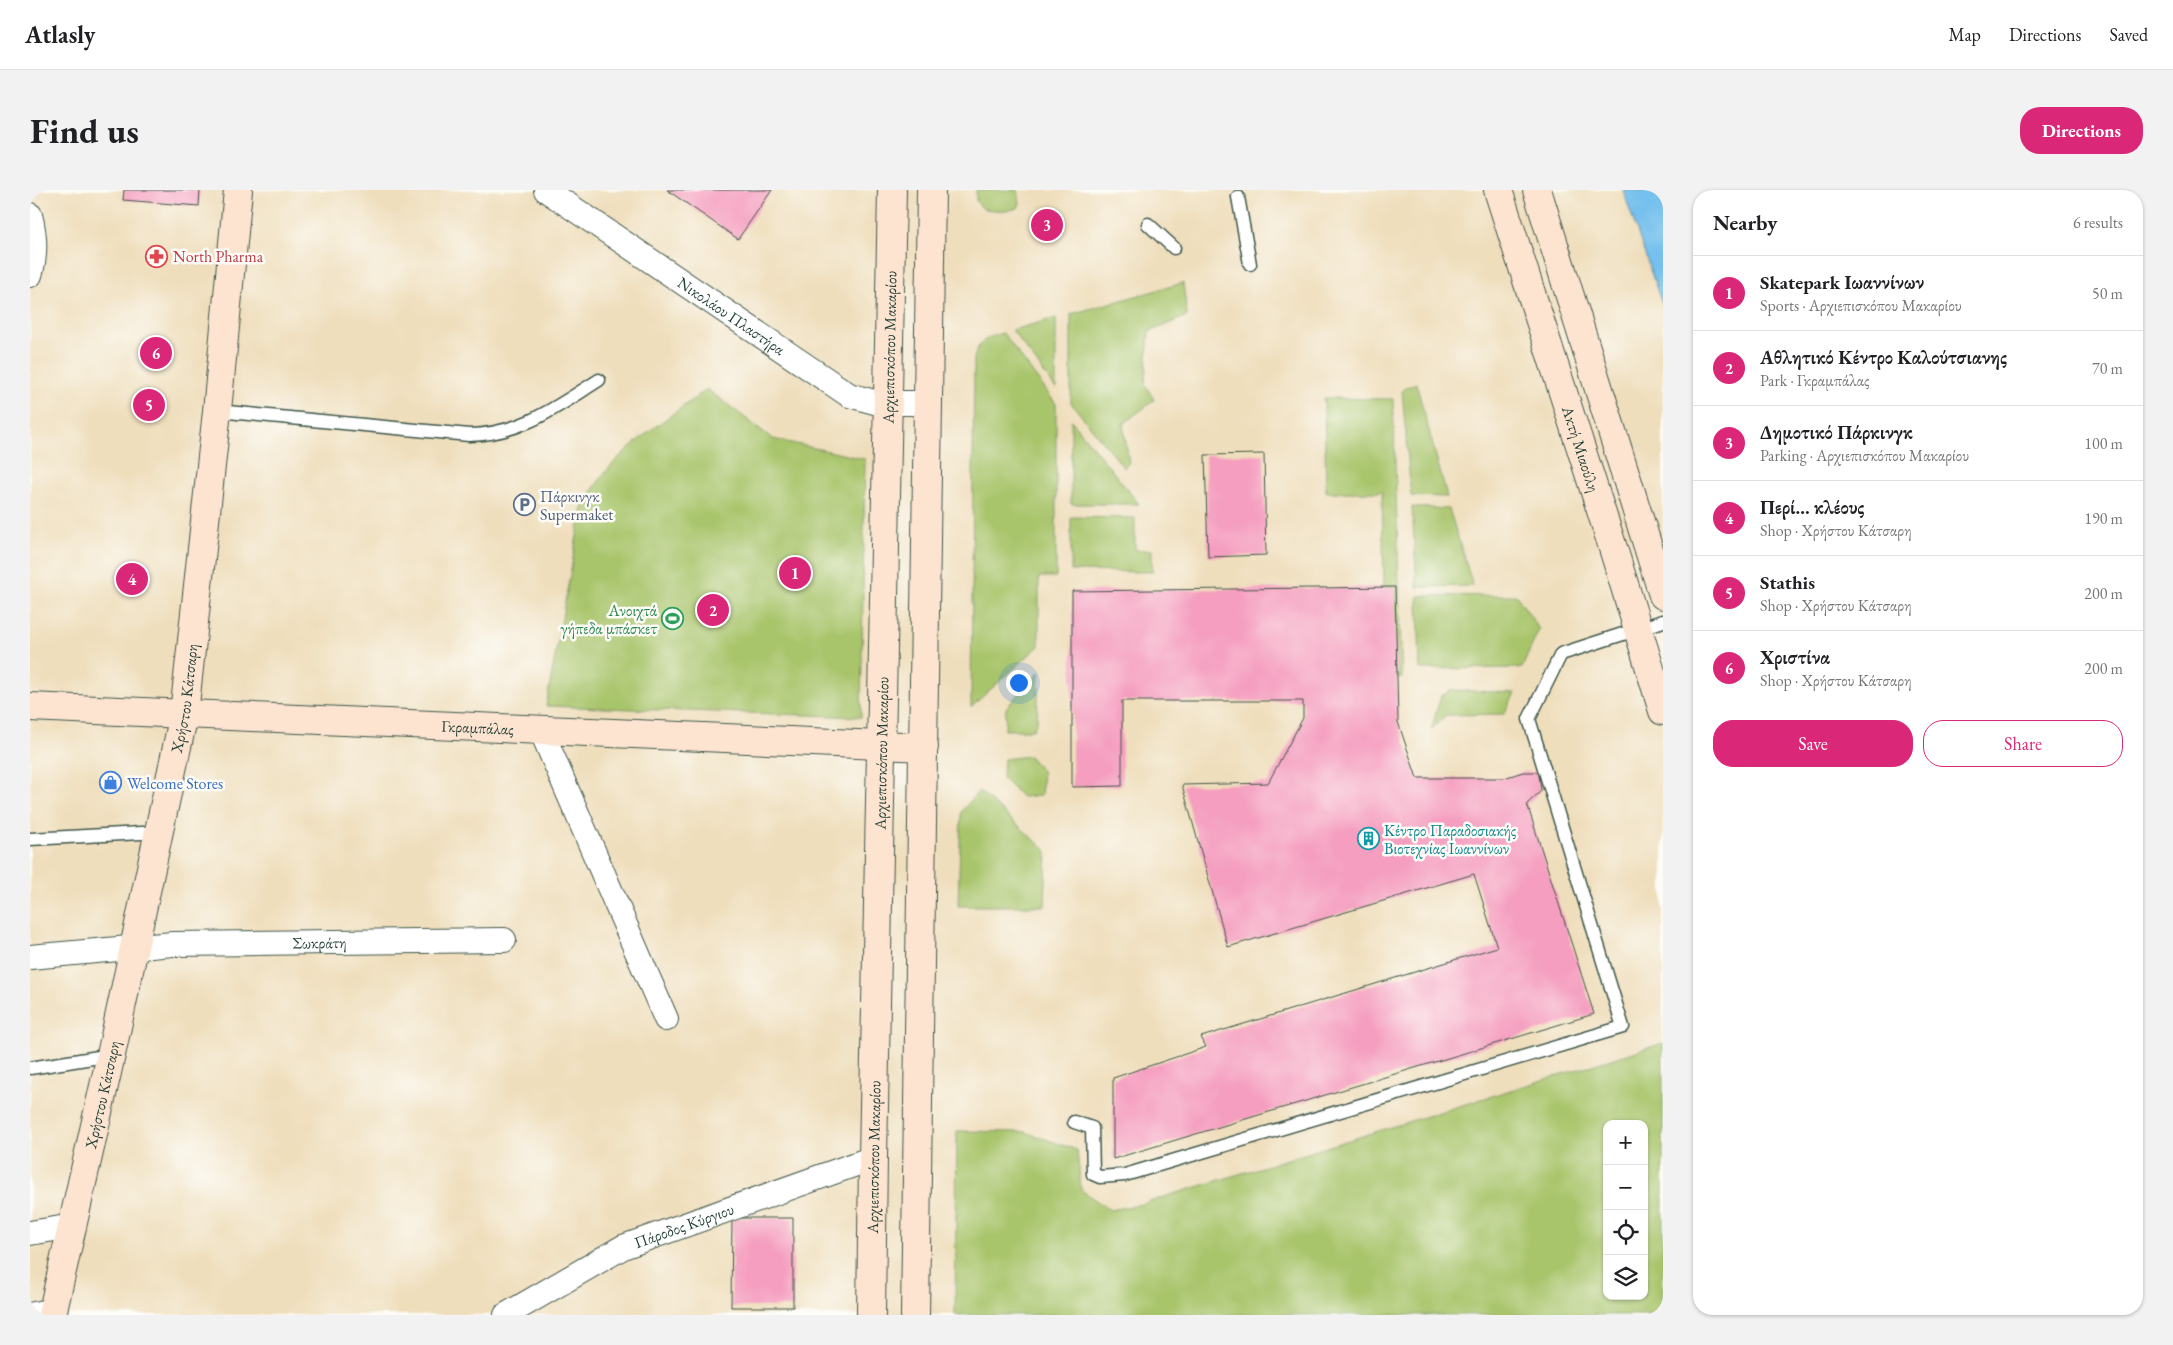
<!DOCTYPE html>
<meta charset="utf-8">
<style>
:root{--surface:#fff;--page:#f2f2f2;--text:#202124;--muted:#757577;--line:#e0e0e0;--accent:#db2777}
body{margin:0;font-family:"EB Garamond",serif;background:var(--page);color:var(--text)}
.controls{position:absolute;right:15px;bottom:15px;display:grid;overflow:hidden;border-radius:10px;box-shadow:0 1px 4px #0004}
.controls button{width:45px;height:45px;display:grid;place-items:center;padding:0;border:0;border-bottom:1px solid var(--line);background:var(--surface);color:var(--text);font:25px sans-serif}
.you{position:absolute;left:988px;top:492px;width:18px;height:18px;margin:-12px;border:4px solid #fff;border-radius:50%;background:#1a73e8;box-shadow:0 0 0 8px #1a73e833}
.badge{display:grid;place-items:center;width:32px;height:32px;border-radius:50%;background:var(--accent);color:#fff;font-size:16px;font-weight:700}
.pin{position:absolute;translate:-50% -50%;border:2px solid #fff;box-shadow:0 1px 5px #0006}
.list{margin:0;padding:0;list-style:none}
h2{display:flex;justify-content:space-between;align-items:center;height:65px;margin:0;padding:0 20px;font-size:21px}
h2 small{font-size:16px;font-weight:400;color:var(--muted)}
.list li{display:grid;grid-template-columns:32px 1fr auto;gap:15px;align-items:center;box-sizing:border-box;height:75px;padding:0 20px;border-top:1px solid var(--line)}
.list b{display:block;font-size:19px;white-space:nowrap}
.list p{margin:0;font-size:16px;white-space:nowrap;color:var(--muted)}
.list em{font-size:16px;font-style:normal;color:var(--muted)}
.actions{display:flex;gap:10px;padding:15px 20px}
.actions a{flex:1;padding:11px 0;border:1px solid var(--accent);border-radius:20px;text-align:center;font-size:18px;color:var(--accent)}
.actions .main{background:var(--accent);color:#fff}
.icon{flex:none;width:28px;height:28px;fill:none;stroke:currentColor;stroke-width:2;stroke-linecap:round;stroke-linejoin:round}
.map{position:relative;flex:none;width:1633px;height:1125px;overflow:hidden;border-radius:20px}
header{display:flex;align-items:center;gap:30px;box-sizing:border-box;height:70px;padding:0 25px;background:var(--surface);border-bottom:1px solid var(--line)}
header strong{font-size:24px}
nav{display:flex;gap:28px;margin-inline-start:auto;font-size:18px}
.intro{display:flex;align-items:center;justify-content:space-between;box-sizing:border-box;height:120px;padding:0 30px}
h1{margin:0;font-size:35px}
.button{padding:12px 22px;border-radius:20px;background:var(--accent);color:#fff;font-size:18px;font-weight:700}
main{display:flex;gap:30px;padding:0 30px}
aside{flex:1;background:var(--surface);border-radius:20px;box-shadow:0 1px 4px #0004}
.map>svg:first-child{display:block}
</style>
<header>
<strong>Atlasly</strong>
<nav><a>Map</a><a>Directions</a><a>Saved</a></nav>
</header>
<div class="intro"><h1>Find us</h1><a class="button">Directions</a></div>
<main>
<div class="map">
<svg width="1633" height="1125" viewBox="0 0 1633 1125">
<rect width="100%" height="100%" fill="#fdfcf7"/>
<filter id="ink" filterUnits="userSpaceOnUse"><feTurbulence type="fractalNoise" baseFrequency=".02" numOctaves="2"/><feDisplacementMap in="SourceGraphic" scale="10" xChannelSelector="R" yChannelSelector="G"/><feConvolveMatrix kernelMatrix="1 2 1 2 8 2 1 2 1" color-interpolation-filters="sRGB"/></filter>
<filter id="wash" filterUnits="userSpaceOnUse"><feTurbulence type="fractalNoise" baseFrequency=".0096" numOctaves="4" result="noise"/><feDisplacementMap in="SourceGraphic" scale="20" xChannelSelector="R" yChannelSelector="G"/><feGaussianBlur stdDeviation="1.12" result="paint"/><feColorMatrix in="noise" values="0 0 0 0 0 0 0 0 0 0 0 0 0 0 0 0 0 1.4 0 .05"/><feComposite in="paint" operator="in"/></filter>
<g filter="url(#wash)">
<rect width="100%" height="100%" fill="#efdebc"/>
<!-- green -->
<g fill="#a9c56c" stroke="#648150" fill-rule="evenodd">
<path d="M946,0H988L990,13L988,18L976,21L953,19L946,11Z"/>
<path d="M1153,93L1157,126L1119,142L1115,194L1124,210L1093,234L1099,273L1094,278L1041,213V124Z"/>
<path d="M1026,128V199L982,140Z"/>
<path d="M973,143L1026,214V387H1009V456L941,517L944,169C948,152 956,147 973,143Z"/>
<path d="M1386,193L1417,307L1381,306L1372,200Z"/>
<path d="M677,199L743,249L835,269L831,527L516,516L551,324C572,267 631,234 677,199Z"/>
<path d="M1294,208L1363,209L1372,488H1367L1364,397H1354L1352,302H1296Z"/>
<path d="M1041,230L1109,314H1041Z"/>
<path d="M1382,317L1419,319L1443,396L1387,397Z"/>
<path d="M1041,327L1105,328V360H1122V382L1041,381Z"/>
<path d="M1486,405L1509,439L1492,478L1390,479L1388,406Z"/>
<path d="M1009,482L1007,532L1003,540H975L976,518Z"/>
<path d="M1422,500L1485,503L1474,524L1416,525L1401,540L1411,506Z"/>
<path d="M999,566L1013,582L1011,606L992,607L972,588L974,569Z"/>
<path d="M949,601L1017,661L1015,716H928L931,622Z"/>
<path d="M1633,853V1125H925L927,941L995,942L1047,960L1051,1000L1080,1020L1112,1014ZM1577,934H1614V1106H1577Z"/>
</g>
<!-- water -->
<path fill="#74c0ee" stroke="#4a7e91" d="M1593,0H1633V115L1628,103Z"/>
<g id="blocks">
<!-- building -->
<g fill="#f59ebf">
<path d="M94,0H170L169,16L93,10Z"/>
<path d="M637,0H742L708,49Z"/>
<path d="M1234,264L1236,365L1178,367L1175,265Z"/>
<path d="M1365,397L1368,532L1387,588H1474L1493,582H1509L1511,601L1497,614L1564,824L1083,969V888L1176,857L1171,847L1467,757L1444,684L1198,757L1152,595L1238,593L1273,528V511H1092V596L1042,597V401Z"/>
<path d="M702,1028H763V1117H701Z"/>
</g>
</g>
</g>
<g filter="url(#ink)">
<use href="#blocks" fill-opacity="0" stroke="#3e5548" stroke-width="1"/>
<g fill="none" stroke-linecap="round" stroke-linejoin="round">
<defs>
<g id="lane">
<path d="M1208,7L1220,74"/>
<path d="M1118,34L1144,58"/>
<path d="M187,221L439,245C492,244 526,217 569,190"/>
<path d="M0,649L130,642"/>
<path d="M0,878L81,865"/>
<path d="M1044,932L1062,938L1063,984L1070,987L1095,985L1593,837L1499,529L1531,464L1633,431"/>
</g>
<g id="street">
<path id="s1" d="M516,0L819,205L848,213H900"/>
<path d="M0,25C5,44 6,66 0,85"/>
<path d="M511,540L636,829"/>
<path id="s2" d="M0,767L143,754L474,750"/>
<path d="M0,1043L43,1036"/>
<path d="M0,1125L23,1120"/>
<path id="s3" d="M476,1125L593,1057L843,968"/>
</g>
<g id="secondary">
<path id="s4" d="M1468,0L1583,358L1633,521"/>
<path d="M1507,0L1633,405"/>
<path id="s5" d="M0,517L894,557"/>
<path id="s6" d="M22,1125L81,865L154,524L187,221L208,0"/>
<path id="s7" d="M841,1125L843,968L862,0"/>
<path d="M885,1125L901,0"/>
</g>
</defs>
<!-- lane casing -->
<use href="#lane" stroke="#3e5548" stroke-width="15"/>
<!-- street casing -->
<use href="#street" stroke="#3e5548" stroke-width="26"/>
<!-- secondary casing -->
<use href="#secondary" stroke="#3e5548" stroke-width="30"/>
<!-- lane -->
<use href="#lane" stroke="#fff" stroke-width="12"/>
<!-- street -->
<use href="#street" stroke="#fff" stroke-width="24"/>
<!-- secondary -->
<use href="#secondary" stroke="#fde4d1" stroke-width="28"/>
</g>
</g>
<!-- icons -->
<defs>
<symbol id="pharmacy-ring" viewBox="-11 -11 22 22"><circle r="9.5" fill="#fdfcf7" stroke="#e0444e" stroke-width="1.5"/><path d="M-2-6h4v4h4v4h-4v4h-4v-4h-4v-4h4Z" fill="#e0444e"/></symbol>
<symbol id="parking-ring" viewBox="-11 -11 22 22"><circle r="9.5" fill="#fdfcf7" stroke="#5c6f8a" stroke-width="1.5"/><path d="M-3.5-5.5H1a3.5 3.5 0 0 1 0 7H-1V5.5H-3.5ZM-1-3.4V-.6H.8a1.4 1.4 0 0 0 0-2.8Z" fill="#5c6f8a"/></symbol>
<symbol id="stadium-ring" viewBox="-11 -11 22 22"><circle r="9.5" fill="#fdfcf7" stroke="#2e9e5b" stroke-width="1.5"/><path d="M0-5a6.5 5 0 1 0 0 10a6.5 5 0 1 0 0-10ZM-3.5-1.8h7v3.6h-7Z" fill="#2e9e5b"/></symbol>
<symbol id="shop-ring" viewBox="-11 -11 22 22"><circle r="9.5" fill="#fdfcf7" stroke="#3f7fe0" stroke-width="1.5"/><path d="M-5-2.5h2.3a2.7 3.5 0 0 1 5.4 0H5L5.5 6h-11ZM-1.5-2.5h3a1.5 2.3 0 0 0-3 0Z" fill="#3f7fe0"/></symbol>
<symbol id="building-ring" viewBox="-11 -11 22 22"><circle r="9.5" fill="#fdfcf7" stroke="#0f9aa8" stroke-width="1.5"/><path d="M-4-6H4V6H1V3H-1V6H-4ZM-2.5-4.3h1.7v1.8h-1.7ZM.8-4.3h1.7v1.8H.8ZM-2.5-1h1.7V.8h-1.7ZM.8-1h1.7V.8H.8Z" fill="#0f9aa8"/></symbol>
</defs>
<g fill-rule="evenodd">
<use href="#pharmacy-ring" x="114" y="54" width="25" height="25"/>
<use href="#parking-ring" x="482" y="302" width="25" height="25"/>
<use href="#stadium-ring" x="630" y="416" width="25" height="25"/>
<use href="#shop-ring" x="68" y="580" width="25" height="25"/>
<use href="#building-ring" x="1326" y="636" width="25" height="25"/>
</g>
<g text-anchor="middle" stroke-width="5" stroke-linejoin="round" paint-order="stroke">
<!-- health labels -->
<g font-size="16" fill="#be3a42" stroke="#fdfcf7" text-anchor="start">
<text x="143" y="72">North Pharma</text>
</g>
<!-- street labels -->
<g font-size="16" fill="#1f3d34" stroke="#fdfcf7">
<text dy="6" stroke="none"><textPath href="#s1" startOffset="224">Νικολάου Πλαστήρα</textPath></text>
<text dy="6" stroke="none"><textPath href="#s7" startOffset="968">Αρχιεπισκόπου Μακαρίου</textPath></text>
<text dy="6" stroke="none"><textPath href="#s4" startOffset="272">Ακτή Μιαούλη</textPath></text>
<text dy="6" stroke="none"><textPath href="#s6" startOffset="631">Χρήστου Κάτσαρη</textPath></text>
<text dy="6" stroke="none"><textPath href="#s5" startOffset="448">Γκραμπάλας</textPath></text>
<text dy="6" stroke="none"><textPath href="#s7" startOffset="562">Αρχιεπισκόπου Μακαρίου</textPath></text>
<text dy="6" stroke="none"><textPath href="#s2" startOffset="290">Σωκράτη</textPath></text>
<text dy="6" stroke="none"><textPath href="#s6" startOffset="226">Χρήστου Κάτσαρη</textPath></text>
<text dy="6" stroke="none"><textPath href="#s7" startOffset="158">Αρχιεπισκόπου Μακαρίου</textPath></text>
<text dy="6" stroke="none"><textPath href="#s3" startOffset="200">Πάροδος Κύργιου</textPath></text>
</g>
<!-- service labels -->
<g font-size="16" fill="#4e5e75" stroke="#fdfcf7" text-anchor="start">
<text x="510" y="312">Πάρκινγκ<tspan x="510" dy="18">Supermaket</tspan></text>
</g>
<!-- leisure labels -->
<g font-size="16" fill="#27864d" stroke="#fdfcf7" text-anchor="end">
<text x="627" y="426">Ανοιχτά<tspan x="627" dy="18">γήπεδα μπάσκετ</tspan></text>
</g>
<!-- shop labels -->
<g font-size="16" fill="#366cbe" stroke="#fdfcf7" text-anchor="start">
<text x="97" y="599">Welcome Stores</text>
</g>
<!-- culture labels -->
<g font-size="16" fill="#0d838f" stroke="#fdfcf7" text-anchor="start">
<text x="1354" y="646">Κέντρο Παραδοσιακής<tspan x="1354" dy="18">Βιοτεχνίας Ιωαννίνων</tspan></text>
</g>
</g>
</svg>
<div class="controls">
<button>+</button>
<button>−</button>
<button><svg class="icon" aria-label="locate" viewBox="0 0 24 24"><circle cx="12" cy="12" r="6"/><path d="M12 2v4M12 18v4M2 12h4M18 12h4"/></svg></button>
<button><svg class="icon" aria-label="layers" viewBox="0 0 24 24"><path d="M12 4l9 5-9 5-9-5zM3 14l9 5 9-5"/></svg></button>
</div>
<div class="you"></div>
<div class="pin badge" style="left:765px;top:383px">1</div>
<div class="pin badge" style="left:683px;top:420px">2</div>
<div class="pin badge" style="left:1017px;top:35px">3</div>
<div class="pin badge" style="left:102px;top:389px">4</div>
<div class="pin badge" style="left:119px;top:215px">5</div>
<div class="pin badge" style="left:126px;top:163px">6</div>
</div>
<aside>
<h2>Nearby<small>6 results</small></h2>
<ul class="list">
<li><span class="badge">1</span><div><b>Skatepark Ιωαννίνων</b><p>Sports · Αρχιεπισκόπου Μακαρίου</p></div><em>50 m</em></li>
<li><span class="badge">2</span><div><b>Αθλητικό Κέντρο Καλούτσιανης</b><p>Park · Γκραμπάλας</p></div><em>70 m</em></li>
<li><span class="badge">3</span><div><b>Δημοτικό Πάρκινγκ</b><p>Parking · Αρχιεπισκόπου Μακαρίου</p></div><em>100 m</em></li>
<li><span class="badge">4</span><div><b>Περί... κλέους</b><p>Shop · Χρήστου Κάτσαρη</p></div><em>190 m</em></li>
<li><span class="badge">5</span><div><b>Stathis</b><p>Shop · Χρήστου Κάτσαρη</p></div><em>200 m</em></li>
<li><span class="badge">6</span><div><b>Χριστίνα</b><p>Shop · Χρήστου Κάτσαρη</p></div><em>200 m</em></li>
</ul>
<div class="actions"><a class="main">Save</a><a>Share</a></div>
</aside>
</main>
